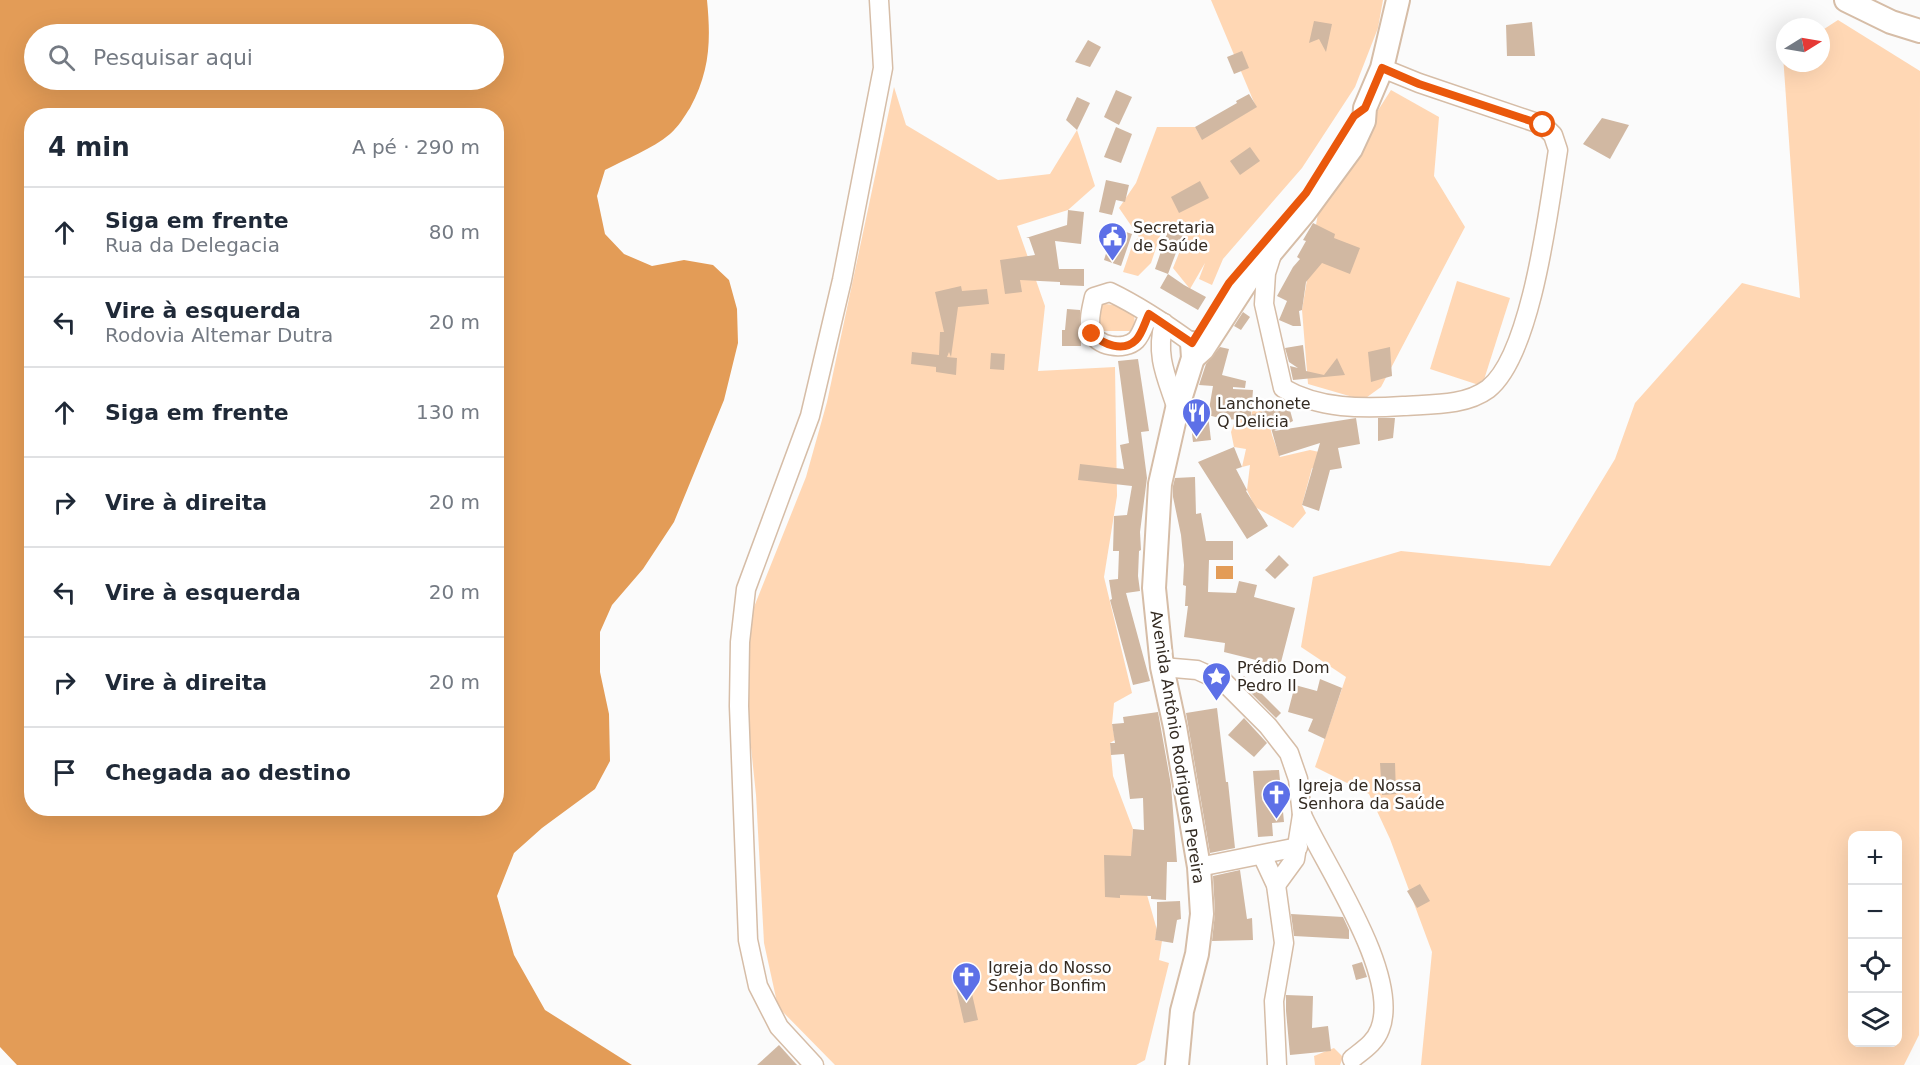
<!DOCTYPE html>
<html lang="pt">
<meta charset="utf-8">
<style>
:root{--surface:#fff;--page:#f6f6f7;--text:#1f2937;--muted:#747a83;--line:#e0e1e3}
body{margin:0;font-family:"DejaVu Sans",sans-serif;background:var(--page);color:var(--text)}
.controls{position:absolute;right:18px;bottom:18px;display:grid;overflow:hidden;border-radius:12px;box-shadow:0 6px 24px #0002}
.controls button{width:54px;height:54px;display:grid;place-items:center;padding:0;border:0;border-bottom:2px solid var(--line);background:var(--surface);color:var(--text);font:30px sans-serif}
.compass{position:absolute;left:1776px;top:18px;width:54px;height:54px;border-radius:50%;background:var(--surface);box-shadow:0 6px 24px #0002;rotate:79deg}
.stop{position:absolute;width:18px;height:18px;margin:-14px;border:4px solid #ea580c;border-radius:50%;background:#fff}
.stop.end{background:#ea580c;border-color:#fff;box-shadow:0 2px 6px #0008}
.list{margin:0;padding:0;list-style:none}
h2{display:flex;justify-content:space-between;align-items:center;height:78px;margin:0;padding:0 24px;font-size:26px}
h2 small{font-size:20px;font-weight:400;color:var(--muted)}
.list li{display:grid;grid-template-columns:39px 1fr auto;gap:18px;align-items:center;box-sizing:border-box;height:90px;padding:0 24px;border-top:2px solid var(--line)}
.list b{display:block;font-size:22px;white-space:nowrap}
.list p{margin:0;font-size:20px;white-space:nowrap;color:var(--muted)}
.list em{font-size:20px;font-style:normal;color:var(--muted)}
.icon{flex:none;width:33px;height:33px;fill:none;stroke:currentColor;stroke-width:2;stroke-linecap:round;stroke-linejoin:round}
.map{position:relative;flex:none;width:1920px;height:1065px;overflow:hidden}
.search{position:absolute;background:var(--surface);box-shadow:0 6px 24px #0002;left:24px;top:24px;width:480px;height:66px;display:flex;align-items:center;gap:15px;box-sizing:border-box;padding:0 21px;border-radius:33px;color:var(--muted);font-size:22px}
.panel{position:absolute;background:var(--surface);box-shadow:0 6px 24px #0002;left:24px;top:108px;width:480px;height:708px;border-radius:24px}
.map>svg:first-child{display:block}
</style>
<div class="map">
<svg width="1920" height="1065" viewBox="0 0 1920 1065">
<rect width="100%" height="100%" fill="#fbfbfb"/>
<!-- green -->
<g fill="#ffd7b4" fill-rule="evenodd">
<path d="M1211,0H1383L1378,28L1355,87L1302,168L1223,259L1212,285L1199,279L1205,263L1190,289L1173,268L1184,241L1180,225L1165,221L1151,263L1138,276L1123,272L1133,243L1139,237L1119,208L1136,183L1157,127H1195L1202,139L1256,107Z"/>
<path d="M1838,20L1920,71L1919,1035L1904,1065H1421L1432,952L1390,839L1369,794L1315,767L1346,677L1301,647L1313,577L1401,551L1550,566L1615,459L1635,403L1742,283L1800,298L1783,55L1785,54V63H1821V31ZM1852,836H1898V1042H1852Z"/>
<path d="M894,87L906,125L998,180L1050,174L1077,130L1095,186L1068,210L1017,226L1045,306L1038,371L1115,367L1117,496L1104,577L1132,693L1114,703L1112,724L1115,740L1110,743L1113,776L1133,829L1132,842L1157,930L1155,940L1162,941L1159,960L1169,963L1145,1060L1136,1065H835L778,1007L764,943L756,795L740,642L806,477L827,402Z"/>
<path d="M1391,90L1439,117L1434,176L1465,227L1381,387L1363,400L1308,384L1302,310L1320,201Z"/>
<path d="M1457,281L1510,298L1482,386L1430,369Z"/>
<path d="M1096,303L1134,307L1135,331H1095Z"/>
<path d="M1265,406L1272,435L1280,457L1310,450L1324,453L1327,471L1312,468L1302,505L1306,513L1293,528L1255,507L1247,490L1250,465L1242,467L1246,449L1234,447L1231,432L1236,418L1251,420L1252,410Z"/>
<path d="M1334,1048L1343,1057L1340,1065H1315L1314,1056Z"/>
</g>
<!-- water -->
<g fill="#e39c57" fill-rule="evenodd">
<path d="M0,0H707C711,41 710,71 690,108C684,117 679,126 670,134C652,149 626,159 605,170L597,196L605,234L624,254L652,266L684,260L713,265L729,280L737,309L738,343L724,400L674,522L643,569L612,605L600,632V672L609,714L610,761L595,789L542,828L514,853L497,896L514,955L545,1010L632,1065H17L0,1047ZM34,34H494V80H34ZM32,116H496V808H32Z"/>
<rect x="1216" y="566" width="17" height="13"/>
</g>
<!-- building -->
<g fill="#d1b8a2">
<path d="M1314,21L1332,24L1326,52L1319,39L1309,43Z"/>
<path d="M1532,22L1535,56H1507L1506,25Z"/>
<path d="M1088,40L1101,47L1090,67L1075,62Z"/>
<path d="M1242,51L1249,68L1234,74L1227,57Z"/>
<path d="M1116,90L1132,97L1119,125L1104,117Z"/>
<path d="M1249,94L1257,107L1202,140L1195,127L1237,103L1236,101Z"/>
<path d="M1077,97L1090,103L1077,130L1066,120Z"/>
<path d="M1602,118L1629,125L1610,159L1583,144Z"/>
<path d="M1116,127L1132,134L1121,163L1104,157Z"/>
<path d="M1250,147L1260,161L1240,175L1230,161Z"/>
<path d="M1106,180L1129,185L1125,202L1116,200L1112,215L1099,212Z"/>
<path d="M1200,181L1209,198L1179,213L1171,197Z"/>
<path d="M1068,210L1084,212L1081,244L1055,241L1059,269H1084V286L1060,285V282L1020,280L1022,292L1005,294L1000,260L1035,255L1029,238H1026L1067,225Z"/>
<path d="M1313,223L1335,234L1334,238L1360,248L1350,274L1322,263L1306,282L1302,310L1299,311L1301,326H1293L1279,320L1287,301L1277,296L1293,267L1300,259L1297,257L1306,241L1303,240Z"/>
<path d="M1114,228L1132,234L1121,266L1104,260Z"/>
<path d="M1169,228L1182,232L1184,241L1180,242L1168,274L1155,269Z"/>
<path d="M1168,274L1184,285L1206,297L1198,310L1160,288Z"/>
<path d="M961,286L962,291L987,289L989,304L958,307L951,357L949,352L947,357L957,358L956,375L936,372V367L911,364L912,352L939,355L940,332H944L935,292Z"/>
<path d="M1067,309L1080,310L1081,346H1062V330H1065Z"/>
<path d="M1243,312L1250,317L1241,330L1234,326Z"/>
<path d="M1303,345L1306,371L1324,375L1337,358L1345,375L1293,380L1290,366L1298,368L1289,362L1285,348Z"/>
<path d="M1220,347L1229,349L1222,375L1246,381L1245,388L1233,387V389L1253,390L1251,415L1288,403L1293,421L1274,431L1356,418L1360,444L1338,448L1342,468L1330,470L1319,511L1302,505L1320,443L1279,456L1269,421L1223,419L1208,415L1213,386L1199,385L1206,364Z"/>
<path d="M1390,347L1392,376L1371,382L1368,352Z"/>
<path d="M991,353L1005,354L1004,370L990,369Z"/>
<path d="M1138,359L1149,431L1141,432L1147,478L1140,532L1141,550L1139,551L1138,576L1140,591L1126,593L1150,681L1133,685L1110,600L1112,599L1109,580L1118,579L1119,551H1113L1114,516L1127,515L1132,486L1078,480L1080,464L1124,469L1120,445L1129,443L1118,361Z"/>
<path d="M1208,415L1211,440L1193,442L1190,417Z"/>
<path d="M1378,418H1395L1393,438L1378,441Z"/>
<path d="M1234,447L1242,467L1236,469L1247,490L1246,491L1268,526L1247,539L1198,462Z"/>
<path d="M1195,477L1196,514L1201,513L1206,541H1233V560H1209L1208,592L1236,593L1239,581L1257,585L1254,597L1295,608L1280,666L1224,652L1225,643L1184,637L1188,606H1185L1186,586L1183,585L1184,565L1181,535L1173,497V486L1175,478Z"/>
<path d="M1279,555L1289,565L1275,579L1265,570Z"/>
<path d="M1244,676L1281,713L1276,718L1239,681Z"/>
<path d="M1320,679L1342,688L1325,739L1308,731L1313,719L1288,712L1295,685L1317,691Z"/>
<path d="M1217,708L1226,782H1228L1235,848L1210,853L1186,713Z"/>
<path d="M1158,712L1171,785L1177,862H1167L1166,900L1151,899V896L1120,895V898L1105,897L1104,855L1131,856L1133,829L1144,830L1143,798L1130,799L1124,754L1111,755L1110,743H1115L1112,724L1124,723L1123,717Z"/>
<path d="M1244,718L1267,743L1254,757L1228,735Z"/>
<path d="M1380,763H1395L1396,794L1382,795Z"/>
<path d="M1279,770L1284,822L1272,823L1273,836L1258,837L1253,771Z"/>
<path d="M1240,870L1247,919L1252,918L1253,940L1212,941L1215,913L1213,876Z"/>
<path d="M1420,884L1430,901L1417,908L1407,891Z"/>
<path d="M1180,901L1181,919L1177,920L1173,943L1155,940L1157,925V902Z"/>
<path d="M1291,914L1343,917L1349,930V939L1294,936Z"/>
<path d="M1362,962L1367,977L1356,980L1352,965Z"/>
<path d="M969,981L978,1020L964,1023L955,984Z"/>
<path d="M1286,995L1313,996L1312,1028L1328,1026L1331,1051L1290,1055L1286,1011Z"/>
<path d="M779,1045L797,1065H757Z"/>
</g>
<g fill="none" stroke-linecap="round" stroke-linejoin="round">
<defs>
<g id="minor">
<path d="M1272,254L1266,273L1264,304L1283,388C1319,409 1363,409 1403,406C1431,404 1465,406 1488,389C1532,355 1549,206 1558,150L1553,135L1543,125L1419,83L1382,68"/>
<path d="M1149,314C1145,322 1142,334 1136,340C1125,351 1095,347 1091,330C1088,320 1092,306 1094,297L1110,292C1139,306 1166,324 1192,343"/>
<path d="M1164,323C1155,356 1167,378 1177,409"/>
<path d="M1162,667L1197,670L1224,682L1268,726L1289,753L1298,779L1302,815L1295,859L1276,885"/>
<path d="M1302,815C1325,866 1401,975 1380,1029C1375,1043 1363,1050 1352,1059"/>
<path d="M1262,855L1276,885L1284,943L1274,1001L1277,1065"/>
<path d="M1199,867L1298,847"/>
<path d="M814,1065L779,1027L758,986L748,940L739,706L740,642L746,589L810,416L842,280L883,68L879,0"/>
</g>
<g id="tertiary">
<path d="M1846,0L1891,22L1920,31"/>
<path d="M1193,358L1203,349L1247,281L1304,213L1351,149L1364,121L1365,108L1382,68L1398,0"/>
<path d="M1177,1065L1182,1011L1197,954L1202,914L1199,867L1175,727L1162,667L1154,588L1160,484L1177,409L1193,358L1192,343"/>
</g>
</defs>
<!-- minor casing -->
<use href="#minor" stroke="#d6bda7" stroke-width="21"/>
<!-- tertiary casing -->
<use href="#tertiary" stroke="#d6bda7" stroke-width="26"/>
<!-- minor -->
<use href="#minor" stroke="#fff" stroke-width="18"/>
<!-- tertiary -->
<use href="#tertiary" stroke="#fff" stroke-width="22"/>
</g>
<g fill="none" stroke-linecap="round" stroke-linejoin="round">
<!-- route -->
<path stroke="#ea580c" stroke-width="8" d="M1092,334C1103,344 1123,353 1136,340C1142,334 1145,322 1149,314L1192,343L1229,283L1306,193L1354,116L1365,108L1382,68L1419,84L1543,125"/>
</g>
<!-- icons -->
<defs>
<symbol id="civic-pin" viewBox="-11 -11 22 30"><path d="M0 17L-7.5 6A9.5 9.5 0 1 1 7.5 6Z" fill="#5d70e7" stroke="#fff"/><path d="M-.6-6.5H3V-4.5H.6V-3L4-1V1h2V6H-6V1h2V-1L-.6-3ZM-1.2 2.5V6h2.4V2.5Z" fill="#fff"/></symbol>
<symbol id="restaurant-pin" viewBox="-11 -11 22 30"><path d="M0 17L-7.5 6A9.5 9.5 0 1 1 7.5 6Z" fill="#5d70e7" stroke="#fff"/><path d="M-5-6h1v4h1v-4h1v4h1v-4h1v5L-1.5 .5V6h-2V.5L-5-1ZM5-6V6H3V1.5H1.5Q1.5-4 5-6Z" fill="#fff"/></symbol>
<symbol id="sight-pin" viewBox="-11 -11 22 30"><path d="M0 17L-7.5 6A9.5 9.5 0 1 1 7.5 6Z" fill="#5d70e7" stroke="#fff"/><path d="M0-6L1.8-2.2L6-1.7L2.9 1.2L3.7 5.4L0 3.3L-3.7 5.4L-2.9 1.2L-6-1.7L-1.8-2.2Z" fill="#fff"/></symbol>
<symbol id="church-pin" viewBox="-11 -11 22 30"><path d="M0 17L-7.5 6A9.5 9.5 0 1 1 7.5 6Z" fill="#5d70e7" stroke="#fff"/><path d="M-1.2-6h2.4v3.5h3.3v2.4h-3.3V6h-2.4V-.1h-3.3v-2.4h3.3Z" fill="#fff"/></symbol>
</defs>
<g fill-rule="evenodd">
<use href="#civic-pin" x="1096" y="220" width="33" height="45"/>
<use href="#restaurant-pin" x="1180" y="396" width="33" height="45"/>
<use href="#sight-pin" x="1200" y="660" width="33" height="45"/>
<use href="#church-pin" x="1260" y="778" width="33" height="45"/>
<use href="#church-pin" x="950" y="960" width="33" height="45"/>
</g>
<g text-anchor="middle" stroke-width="5" stroke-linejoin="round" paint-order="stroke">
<!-- poi labels -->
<g font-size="16" fill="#342b22" stroke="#fff" text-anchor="start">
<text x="1133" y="233">Secretaria<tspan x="1133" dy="18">de Saúde</tspan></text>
<text x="1217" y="409">Lanchonete<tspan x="1217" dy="18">Q Delicia</tspan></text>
<text x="1237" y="673">Prédio Dom<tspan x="1237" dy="18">Pedro II</tspan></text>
<text x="1298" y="791">Igreja de Nossa<tspan x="1298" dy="18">Senhora da Saúde</tspan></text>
<text x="988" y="973">Igreja do Nosso<tspan x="988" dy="18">Senhor Bonfim</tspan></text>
</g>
<!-- street labels -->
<g font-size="16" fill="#342b22" stroke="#fff">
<text transform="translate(1178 747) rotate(81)" y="6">Avenida Antônio Rodrigues Pereira</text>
</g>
</g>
</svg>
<div class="controls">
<button>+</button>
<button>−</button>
<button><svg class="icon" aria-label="locate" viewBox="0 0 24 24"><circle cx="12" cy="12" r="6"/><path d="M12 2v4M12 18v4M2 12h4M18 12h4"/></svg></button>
<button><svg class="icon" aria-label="layers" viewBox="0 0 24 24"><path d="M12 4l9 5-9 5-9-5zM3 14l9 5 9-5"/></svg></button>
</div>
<svg class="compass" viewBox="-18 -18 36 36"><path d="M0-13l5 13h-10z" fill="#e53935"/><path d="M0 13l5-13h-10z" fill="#747a83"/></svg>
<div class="stop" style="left:1543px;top:125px"></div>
<div class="stop end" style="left:1092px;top:334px"></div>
<div class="search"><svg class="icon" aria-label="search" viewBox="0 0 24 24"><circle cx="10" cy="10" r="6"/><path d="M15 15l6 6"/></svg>Pesquisar aqui</div>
<section class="panel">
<h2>4 min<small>A pé · 290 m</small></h2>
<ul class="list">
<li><svg class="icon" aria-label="ahead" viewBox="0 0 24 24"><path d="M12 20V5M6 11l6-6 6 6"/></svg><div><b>Siga em frente</b><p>Rua da Delegacia</p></div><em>80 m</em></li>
<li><svg class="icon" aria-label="left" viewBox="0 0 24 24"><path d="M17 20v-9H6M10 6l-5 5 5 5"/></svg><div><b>Vire à esquerda</b><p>Rodovia Altemar Dutra</p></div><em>20 m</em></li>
<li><svg class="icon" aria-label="ahead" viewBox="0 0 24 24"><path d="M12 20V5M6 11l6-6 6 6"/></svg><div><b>Siga em frente</b></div><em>130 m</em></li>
<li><svg class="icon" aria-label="right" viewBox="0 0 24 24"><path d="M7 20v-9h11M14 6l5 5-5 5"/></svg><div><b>Vire à direita</b></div><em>20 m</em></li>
<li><svg class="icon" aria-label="left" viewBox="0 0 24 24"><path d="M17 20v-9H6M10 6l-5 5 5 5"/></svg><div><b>Vire à esquerda</b></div><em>20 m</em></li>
<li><svg class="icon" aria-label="right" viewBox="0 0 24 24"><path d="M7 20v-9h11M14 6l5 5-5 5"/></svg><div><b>Vire à direita</b></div><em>20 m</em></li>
<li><svg class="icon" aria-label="arrive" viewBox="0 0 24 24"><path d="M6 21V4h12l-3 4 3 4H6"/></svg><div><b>Chegada ao destino</b></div></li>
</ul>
</section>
</div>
